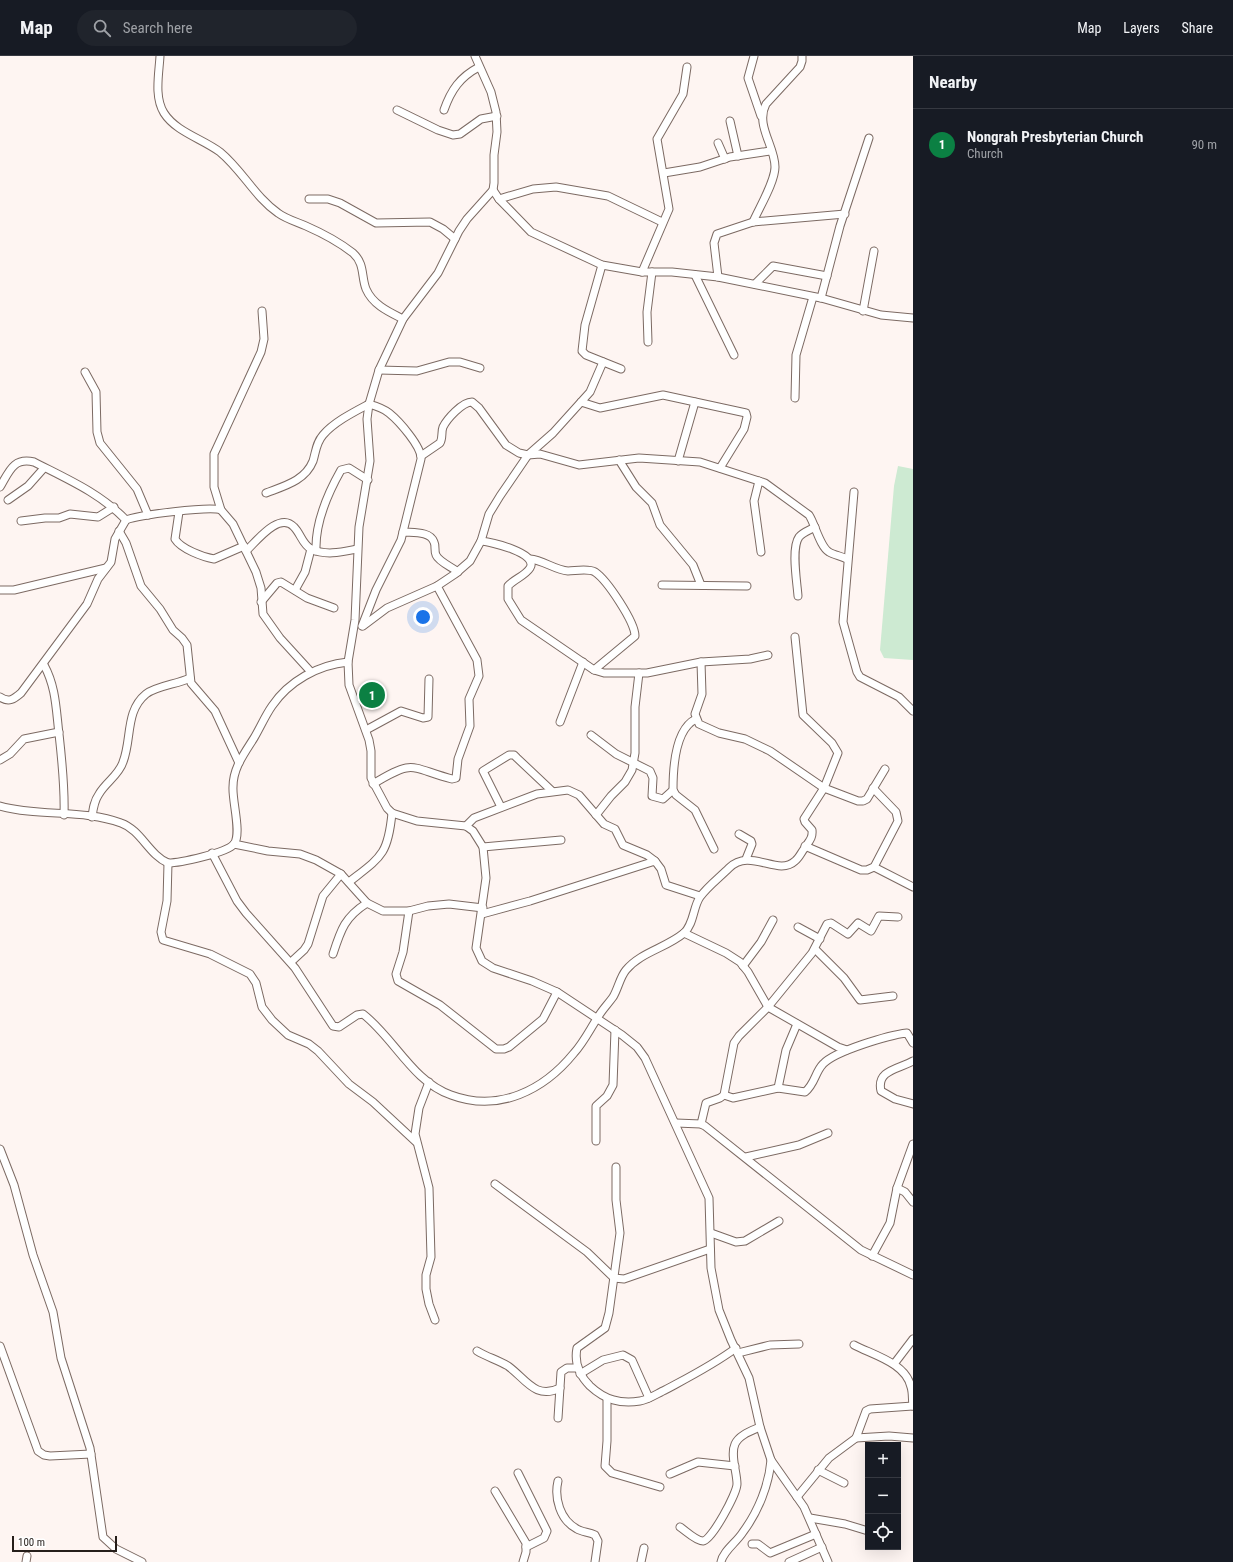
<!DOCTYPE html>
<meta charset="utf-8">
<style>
:root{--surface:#171b24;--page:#20242c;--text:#f1f3f6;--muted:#9ea1a6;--line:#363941;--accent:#0b8043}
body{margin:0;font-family:"Roboto Condensed",sans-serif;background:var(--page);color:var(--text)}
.controls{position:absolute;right:12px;bottom:12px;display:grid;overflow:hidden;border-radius:0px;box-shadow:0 4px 16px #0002}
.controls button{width:36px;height:36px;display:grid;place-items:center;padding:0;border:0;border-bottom:1px solid var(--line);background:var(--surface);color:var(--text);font:20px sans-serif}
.scale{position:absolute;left:12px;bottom:10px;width:105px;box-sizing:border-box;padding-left:4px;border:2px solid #251e1a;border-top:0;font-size:11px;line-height:14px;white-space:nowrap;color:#251e1a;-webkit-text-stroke:3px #fff;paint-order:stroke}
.you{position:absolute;left:423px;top:561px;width:14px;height:14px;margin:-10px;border:3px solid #fff;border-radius:50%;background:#1a73e8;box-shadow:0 0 0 6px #1a73e833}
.badge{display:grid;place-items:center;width:26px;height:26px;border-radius:50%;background:var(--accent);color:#fff;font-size:13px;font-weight:700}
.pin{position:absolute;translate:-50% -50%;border:2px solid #fff;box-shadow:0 1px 4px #0006}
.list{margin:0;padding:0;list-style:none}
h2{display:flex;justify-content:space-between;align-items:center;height:52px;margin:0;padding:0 16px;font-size:17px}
h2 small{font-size:13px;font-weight:400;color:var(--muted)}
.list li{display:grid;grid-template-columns:26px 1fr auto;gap:12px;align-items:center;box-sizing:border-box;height:72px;padding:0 16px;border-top:1px solid var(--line)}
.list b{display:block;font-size:15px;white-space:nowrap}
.list p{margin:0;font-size:13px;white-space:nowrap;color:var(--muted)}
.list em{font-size:13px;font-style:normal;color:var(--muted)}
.icon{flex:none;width:22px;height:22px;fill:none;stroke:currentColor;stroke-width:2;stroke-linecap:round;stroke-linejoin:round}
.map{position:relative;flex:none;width:913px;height:1506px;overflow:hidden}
header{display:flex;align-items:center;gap:24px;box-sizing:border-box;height:56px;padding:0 20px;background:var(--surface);border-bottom:1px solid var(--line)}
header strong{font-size:19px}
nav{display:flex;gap:22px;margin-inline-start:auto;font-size:14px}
.search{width:280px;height:36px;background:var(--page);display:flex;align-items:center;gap:10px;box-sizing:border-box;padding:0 14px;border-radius:22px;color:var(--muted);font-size:15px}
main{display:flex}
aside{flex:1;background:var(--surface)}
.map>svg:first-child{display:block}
</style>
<header>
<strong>Map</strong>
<div class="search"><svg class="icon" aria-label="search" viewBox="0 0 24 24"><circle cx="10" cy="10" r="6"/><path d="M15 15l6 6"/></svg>Search here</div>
<nav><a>Map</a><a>Layers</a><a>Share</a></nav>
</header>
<main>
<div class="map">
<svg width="913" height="1506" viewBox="0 0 913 1506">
<rect width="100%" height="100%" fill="#fef5f2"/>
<!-- green -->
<path fill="#cdead2" d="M898,410L913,413V604L884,602L880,594L894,430Z"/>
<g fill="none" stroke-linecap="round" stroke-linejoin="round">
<defs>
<g id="street">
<path d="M160,0C159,18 154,41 164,57C176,76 203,83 220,96C242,114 255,141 278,157C286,163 297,166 306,170C322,177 339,186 353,197C365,208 361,220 366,233C373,249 389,256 403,263"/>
<path d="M475,0L491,36L496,56L497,76L494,99V127L493,134L467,163L459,175L438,217L403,263L379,314L369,348L367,363L370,405L359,471L355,564L348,606L349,629L369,684L371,695V722L387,752L392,757L417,765L466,770L473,775L483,791L486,822L476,892L482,905L493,912L532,925L557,936L622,979L637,991L645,1002L709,1142L711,1212L719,1254L731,1284L749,1322L760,1371L771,1404L804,1451L828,1506"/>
<path d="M754,0L748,22L761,60"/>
<path d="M397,54L438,74L453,79L460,78L481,63L497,60"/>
<path d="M444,54C451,34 460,21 479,11"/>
<path d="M730,65L738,100"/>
<path d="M718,87L725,103"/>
<path d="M664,117L700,111L730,101L770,95"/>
<path d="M493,134L499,143L531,176L602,209L642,216H672L718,221L821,242L881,259L913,262"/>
<path d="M309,143H328L340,147L376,167L430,166L443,173L455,183"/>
<path d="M499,143L533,133L556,131L608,140L662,166"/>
<path d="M753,166C759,152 775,126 775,111C775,90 755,69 766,48L800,11L802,5V0"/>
<path d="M602,209L585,269L582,295L586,299L621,313"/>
<path d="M642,216L669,153L657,83L683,38L687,11"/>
<path d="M695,219L734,299"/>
<path d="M718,221L714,187L717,178L753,166L845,158"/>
<path d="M755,228L773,210L827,220"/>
<path d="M821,242L840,170L869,82"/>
<path d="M863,255L874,195"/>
<path d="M648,286L647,256L652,216"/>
<path d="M379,314L417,315L449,306H460L480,312"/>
<path d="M85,316L96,336L97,376L100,387L137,433L148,459"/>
<path d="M795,342L796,299L813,241"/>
<path d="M581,346L600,352L663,339L746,357L747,361L744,373L720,412"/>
<path d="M421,400L440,387C443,382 441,376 443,371C447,363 462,346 472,346L479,352L506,389L519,397L528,399L540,398L579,409L639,402L700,406L765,427L809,459C815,468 820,491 829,496C834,499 841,500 847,503"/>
<path d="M619,404L636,431L652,447L660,469L693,509L701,529"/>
<path d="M678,405L695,346"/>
<path d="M759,425L754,445L761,496"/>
<path d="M0,431C9,416 13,401 34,406C67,423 100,437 126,464"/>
<path d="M854,436L843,566L857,616L860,621L899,641L913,655"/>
<path d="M266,437C284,430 305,425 313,405C316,395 316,387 323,379C334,366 354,356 369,348C376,350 383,352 389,357C399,365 422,391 421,403L401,484L376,534L362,570"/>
<path d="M8,444L28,430L44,412"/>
<path d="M221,454L214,431V398L261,296L264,283L262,255"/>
<path d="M179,456L175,483C181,493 203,501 214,503L244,490"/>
<path d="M21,465L45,462H59L70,458L98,461L114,451"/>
<path d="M119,475L126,487L141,530L160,553L173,574L182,582L187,589L191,627L215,655L239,707"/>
<path d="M403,476C413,477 430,475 434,486C436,490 434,495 436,499C439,506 452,511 458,516"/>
<path d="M481,485C491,486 539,497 530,512C525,520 514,523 508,530V543L521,564L594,614L604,617H647L701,606L750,603L768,599"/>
<path d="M246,495C256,486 279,455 294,471C301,478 302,488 311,493C326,500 342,496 357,493"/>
<path d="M316,495C315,468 328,437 341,414L349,412L368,424"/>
<path d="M530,503C543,504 555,514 568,515C575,515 588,512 595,516C607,524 635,566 635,580L594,614"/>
<path d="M662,529L747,530"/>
<path d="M0,534H14L106,512"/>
<path d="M295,534L305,516L311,493"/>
<path d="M798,540C797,526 791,492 799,481C803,476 810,474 815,471"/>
<path d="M261,546L277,527L281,526L307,542L334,552"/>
<path d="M363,570L387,552L437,530L455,518L470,505L481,485L489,458L500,440L528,399L553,377L590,336L603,306"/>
<path d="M701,606L702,638L695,658L699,668L719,677L745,683L770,695L824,732L858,745H863L867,743L885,713"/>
<path d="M44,609C56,631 56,653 59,678C62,705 65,731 64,759"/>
<path d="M0,641C9,647 14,643 21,637L87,548L98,523L111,506L115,483L126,464C138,459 210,450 221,454L233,468L256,516L261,532L263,558L280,582L311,616"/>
<path d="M696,663C675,673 673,713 673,734L676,739L695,754L714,793"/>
<path d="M560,666L583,606"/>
<path d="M366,674L401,655L423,662L428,661L429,623"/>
<path d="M591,679L616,698L650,715L653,722L652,740L663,743L673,734"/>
<path d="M0,704L10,698L24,683L59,676"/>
<path d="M373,728C415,702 410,712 452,723L456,722L458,703L470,670L469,643L479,620L477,604L437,530"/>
<path d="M0,750C39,761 84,753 121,767C141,774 149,799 168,807C179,807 227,797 234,788C242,778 232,745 233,731C233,712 244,698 254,682C260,672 265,660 272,650C289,625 318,609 348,606"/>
<path d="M501,751L483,715L509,699H514L517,702L552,735"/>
<path d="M596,759L611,740L625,726L632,714L635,697V651L639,617"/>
<path d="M92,761C93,753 94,745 99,738C106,726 119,719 123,706C132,683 125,655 146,638C156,630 178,628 190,622"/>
<path d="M466,770L474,762L537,738L568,734L579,739L604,768L615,773L623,789L647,799L655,805"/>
<path d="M739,778L751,785L752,788L746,803"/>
<path d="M234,788L268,795L300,798L316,804L341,818L367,847L383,855H409L428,850L449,848L483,852"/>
<path d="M805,790L861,814H867L874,811L898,765L896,756L873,732"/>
<path d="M483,791L561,784"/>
<path d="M212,797L237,845L246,857L295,912L333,970L339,971L357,959L363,958C394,982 413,1026 451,1039C499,1057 544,1034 574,997C584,986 590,973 598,961C602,954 608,948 613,941C618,933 620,921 626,914C641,896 666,892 684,877C694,868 693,851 700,841C707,831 720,821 729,812C750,791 778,821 795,805C799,802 801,797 804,793C808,786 813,783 812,774L805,766L804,763L824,732L838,697L832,687L803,659L795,581"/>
<path d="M168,807L167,845L161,876L163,884L210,898L250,918L256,927L262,951L272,964L288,979L309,988L318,995L349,1028L373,1046L416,1086"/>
<path d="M874,811L913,831"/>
<path d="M349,826C381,801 388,799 392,757"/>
<path d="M409,855L403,896L396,918L398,925L440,949L496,993H504L509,991L543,963L557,936"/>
<path d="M482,858L530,845L655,805L661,813L666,829L700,840"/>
<path d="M798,871L820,883"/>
<path d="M684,877L726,897L740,906L748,916L768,951L838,991L847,994"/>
<path d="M815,893L844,922L860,944L893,940"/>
<path d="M333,898C341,873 345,861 367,847"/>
<path d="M291,906L304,894L308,888L323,840L341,818"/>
<path d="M743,910L761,886L773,864"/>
<path d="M913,1005C899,1013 876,1014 881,1035L895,1043L913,1048"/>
<path d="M429,1026L419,1052L415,1078L429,1132L431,1201L426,1219V1233L429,1248L435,1264"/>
<path d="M778,1032L786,994L797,968"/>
<path d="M724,1039L733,1042L778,1032L805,1036C815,1028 815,1016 823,1008C835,995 889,979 907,977L913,987"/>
<path d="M676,1067L701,1068L705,1070L861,1194L913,1219"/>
<path d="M701,1068L706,1047L720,1042L724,1039L734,987L739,980L768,951L812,897L827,868L831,867L848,878L858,867L871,875L879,860L898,861"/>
<path d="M596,1085V1050L607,1040L613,1029L615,974"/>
<path d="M0,1093L14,1129L33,1199L53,1256L61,1302L90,1392L103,1481L116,1493L142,1506"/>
<path d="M746,1101L799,1089L828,1077"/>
<path d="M616,1111V1144L620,1177L609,1257L605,1272L577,1292C574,1307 579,1319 590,1330C605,1344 620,1348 640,1345C648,1344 658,1337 665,1334C691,1320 713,1309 736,1292"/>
<path d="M495,1128L587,1196L614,1222L624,1223L710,1193"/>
<path d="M897,1132L905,1136L913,1146"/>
<path d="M711,1177L736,1186L745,1185L779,1165"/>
<path d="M872,1200L890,1167L897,1132L913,1088"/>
<path d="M854,1289C873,1299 906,1307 911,1331C913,1337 912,1344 913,1350"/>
<path d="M0,1290L38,1395L44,1399L50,1400L91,1398"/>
<path d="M477,1295C487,1301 498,1304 508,1310C526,1323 535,1344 560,1332"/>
<path d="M738,1297L770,1289L799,1288"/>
<path d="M894,1308L913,1283"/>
<path d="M580,1318L603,1304L623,1299L632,1304L649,1342"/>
<path d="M607,1343V1385L605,1410L612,1417L660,1431"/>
<path d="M558,1362L561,1316L567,1312H577"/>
<path d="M856,1382L889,1380L913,1382"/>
<path d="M818,1414L844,1427"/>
<path d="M518,1417L547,1475L544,1482L526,1491"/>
<path d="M670,1418L698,1406L735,1410"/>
<path d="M558,1425C554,1442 560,1464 577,1473C582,1476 589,1476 595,1479L598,1485L595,1506"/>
<path d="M495,1435L526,1487V1496L523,1506"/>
<path d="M797,1441L829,1402L856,1382L866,1355L870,1353L913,1350"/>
<path d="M810,1462L845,1468L868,1475"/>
<path d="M680,1471C686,1475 696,1485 703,1485C712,1484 737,1437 737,1428C737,1416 730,1399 735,1388C739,1379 751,1375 760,1371"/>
<path d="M752,1488H758L770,1497L816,1478"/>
<path d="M26,1506L27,1500"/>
<path d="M641,1506L644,1492"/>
<path d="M721,1506C723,1495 737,1486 743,1476C758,1456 769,1429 771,1404"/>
<path d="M789,1506L822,1491"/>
</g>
</defs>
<!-- street casing -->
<use href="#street" stroke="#7c6a63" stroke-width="9"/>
<!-- street -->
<use href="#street" stroke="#fff" stroke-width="7"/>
</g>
</svg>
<div class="controls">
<button>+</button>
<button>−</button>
<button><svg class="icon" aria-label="locate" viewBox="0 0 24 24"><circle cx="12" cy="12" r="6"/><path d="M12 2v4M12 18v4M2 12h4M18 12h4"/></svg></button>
</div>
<div class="scale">100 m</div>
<div class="you"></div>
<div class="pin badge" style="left:372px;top:639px">1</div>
</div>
<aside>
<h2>Nearby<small></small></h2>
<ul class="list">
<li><span class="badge">1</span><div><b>Nongrah Presbyterian Church</b><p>Church</p></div><em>90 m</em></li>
</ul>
</aside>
</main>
